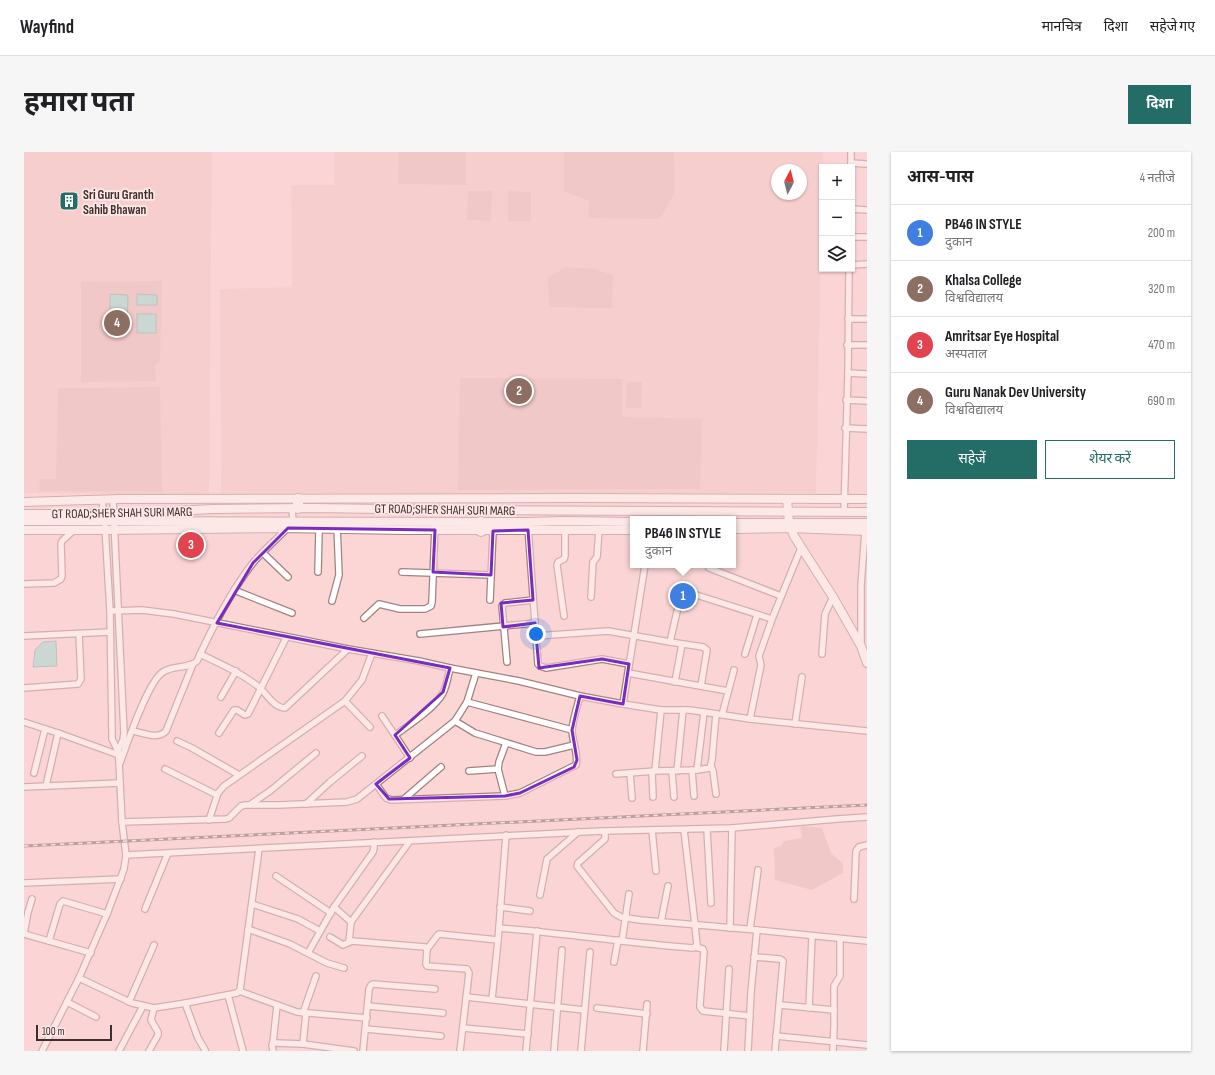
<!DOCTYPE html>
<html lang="hi">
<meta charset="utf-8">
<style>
:root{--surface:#fff;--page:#f6f6f6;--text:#202124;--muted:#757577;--line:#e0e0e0;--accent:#236d66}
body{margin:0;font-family:"Sofia Sans Condensed","Noto Sans Devanagari",sans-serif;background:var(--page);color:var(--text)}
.controls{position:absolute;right:12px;top:12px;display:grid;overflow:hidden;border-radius:0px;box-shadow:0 1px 3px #0004}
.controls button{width:36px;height:36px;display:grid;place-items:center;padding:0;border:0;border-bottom:1px solid var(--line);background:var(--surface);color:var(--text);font:20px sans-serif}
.compass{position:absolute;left:747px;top:12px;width:36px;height:36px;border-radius:50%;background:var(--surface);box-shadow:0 1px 3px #0004;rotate:7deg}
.scale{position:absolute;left:12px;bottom:10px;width:76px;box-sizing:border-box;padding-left:4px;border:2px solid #3d2f2f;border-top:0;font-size:11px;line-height:14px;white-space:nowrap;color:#3d2f2f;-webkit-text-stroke:3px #fee8e7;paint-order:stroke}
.you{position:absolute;left:512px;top:482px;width:14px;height:14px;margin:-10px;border:3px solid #fff;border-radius:50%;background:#1a73e8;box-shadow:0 0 0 6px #1a73e833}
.badge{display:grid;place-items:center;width:26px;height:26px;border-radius:50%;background:var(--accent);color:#fff;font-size:13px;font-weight:700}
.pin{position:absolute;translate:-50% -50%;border:2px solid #fff;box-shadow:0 1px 4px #0006}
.popup{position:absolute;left:606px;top:364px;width:106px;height:52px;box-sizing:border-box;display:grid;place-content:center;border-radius:0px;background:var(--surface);filter:drop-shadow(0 1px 3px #0005);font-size:13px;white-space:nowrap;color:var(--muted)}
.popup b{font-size:15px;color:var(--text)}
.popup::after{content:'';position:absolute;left:50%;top:100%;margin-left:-8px;border:8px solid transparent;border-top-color:var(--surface)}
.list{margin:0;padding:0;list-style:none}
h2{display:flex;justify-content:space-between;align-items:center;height:52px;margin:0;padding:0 16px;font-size:17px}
h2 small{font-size:13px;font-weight:400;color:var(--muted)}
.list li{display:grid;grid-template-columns:26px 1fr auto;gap:12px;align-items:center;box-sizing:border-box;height:56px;padding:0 16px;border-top:1px solid var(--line)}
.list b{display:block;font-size:15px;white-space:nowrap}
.list p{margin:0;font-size:13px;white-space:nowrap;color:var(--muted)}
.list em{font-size:13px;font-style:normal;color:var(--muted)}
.actions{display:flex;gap:8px;padding:12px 16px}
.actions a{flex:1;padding:9px 0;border:1px solid var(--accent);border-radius:0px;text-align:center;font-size:14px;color:var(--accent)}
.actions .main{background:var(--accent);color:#fff}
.icon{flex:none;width:22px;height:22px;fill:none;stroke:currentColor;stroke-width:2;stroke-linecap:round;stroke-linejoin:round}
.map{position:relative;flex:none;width:843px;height:899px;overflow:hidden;border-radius:0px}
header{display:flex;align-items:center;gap:24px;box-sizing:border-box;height:56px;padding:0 20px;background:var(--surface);border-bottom:1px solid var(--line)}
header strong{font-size:19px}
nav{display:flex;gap:22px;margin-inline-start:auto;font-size:14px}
.intro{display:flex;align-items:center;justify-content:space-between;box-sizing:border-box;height:96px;padding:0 24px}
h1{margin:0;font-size:28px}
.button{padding:10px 18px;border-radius:0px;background:var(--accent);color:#fff;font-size:14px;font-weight:700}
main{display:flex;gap:24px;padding:0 24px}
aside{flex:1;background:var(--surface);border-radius:0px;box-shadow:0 1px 3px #0004}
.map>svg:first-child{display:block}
</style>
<header>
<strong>Wayfind</strong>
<nav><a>मानचित्र</a><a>दिशा</a><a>सहेजे गए</a></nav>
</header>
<div class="intro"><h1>हमारा पता</h1><a class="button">दिशा</a></div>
<main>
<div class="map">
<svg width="843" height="899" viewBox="0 0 843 899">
<rect width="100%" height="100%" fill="#fbd6d5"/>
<!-- built -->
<g fill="#f1c6c5" fill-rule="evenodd">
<path d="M0,0H188L185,343L0,341Z"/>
<path d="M311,0H799L792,341H197L196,137L268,135L267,33H310ZM753,18H777V42H753Z"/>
</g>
<!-- green -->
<g fill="#e3b8b6">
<path d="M375,0H442V33L374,32Z"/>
<path d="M540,0H650L651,40L636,67L564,66L565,49L540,39Z"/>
<path d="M444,39H468L467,69L443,68Z"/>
<path d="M484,39L507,40V69H484Z"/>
<path d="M543,115L570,117L589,123L588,156L525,155L524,125Z"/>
<path d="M138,129L136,209L131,214L132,229L57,230V130Z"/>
<path d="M436,226L598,227V265L678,267L676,337L434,338Z"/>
<path d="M603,230H618L617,256H602Z"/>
<path d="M136,235L138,340L15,339L16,327H32L34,236Z"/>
<path d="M780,674L798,676L807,701L819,712V721L788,738L751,728L750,696L757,694L760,689L778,686L776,675Z"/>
</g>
<!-- water -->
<g fill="#91d9d1" stroke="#78a6a0">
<path d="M86,142L104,143L103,180L86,179Z"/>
<path d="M113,142L133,143V153H113Z"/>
<rect x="113" y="162" width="19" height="19"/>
<path d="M32,489L33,514L9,515L11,498L19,490Z"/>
</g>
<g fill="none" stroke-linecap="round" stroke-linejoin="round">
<defs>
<g id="street">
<path d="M827,11L843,12"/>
<path d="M827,15V0"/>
<path d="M828,57L843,58"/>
<path d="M828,85H843"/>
<path d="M828,113L843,112"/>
<path d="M824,167H843"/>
<path d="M823,193H843"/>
<path d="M824,221L843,222"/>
<path d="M822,248L843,249"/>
<path d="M821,276L843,277"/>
<path d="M89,347L100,581L99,588L94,599"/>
<path d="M78,348L80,364"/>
<path d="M820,360L824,221L825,117"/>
<path d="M504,375L514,512L516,514L522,516L578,507L605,512"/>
<path d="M239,401L264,425"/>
<path d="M685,416L757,444"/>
<path d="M294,420L295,377"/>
<path d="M378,420L467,423"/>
<path d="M0,432L30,431L37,427L38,424L37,392L38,389L50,378"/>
<path d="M210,438L268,461"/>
<path d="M567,445L569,410L573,405L575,378"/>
<path d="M466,448L469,379"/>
<path d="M308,449L315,423L313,374"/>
<path d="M86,459L118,458L150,462L324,497L395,509L426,516L495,529L556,544L599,552L637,558H665L680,560L726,567L843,579"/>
<path d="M540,464L533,413L534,410L540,407L541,404V378"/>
<path d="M340,466L355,452L376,457H401L407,454L408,450L411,375"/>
<path d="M396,482L511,471"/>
<path d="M0,484L86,480"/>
<path d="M512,484L584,479L646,490L679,495L683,498L677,534"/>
<path d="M646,490L657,442L660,440H663L748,467"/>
<path d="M837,492V434L841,379"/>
<path d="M176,502C197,512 217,521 235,535C242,541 250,556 261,556L324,497"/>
<path d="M721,502L733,463"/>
<path d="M798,502L801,462L809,445"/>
<path d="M483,510L478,454L481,451L509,448"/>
<path d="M604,521L704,539"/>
<path d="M651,530L658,492"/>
<path d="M0,536L54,532L57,527L55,482"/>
<path d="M197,545L212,519"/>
<path d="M321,549L346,575"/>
<path d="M443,550L548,578"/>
<path d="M599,552L621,413"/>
<path d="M698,563L710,518"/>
<path d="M358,564L386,606"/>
<path d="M726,567L737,513L735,504L748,467L777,396"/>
<path d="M431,569L451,581L512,600H521L550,593"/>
<path d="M0,570L34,581L95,603"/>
<path d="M771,572L778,525"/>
<path d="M109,579C119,581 134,588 142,579L169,512"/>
<path d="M195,581L210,558H213L221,563L224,562L262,486"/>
<path d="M371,583C385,573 411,556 419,541C423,533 424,524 426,516"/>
<path d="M153,589L168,596L215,623"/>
<path d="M96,611C103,592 124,529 139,520C149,513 165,517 173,509C188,476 206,441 228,412C240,397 256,385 269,370L268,356"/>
<path d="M687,614L689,619L692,642"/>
<path d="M141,617L193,643"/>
<path d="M668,618L670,644"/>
<path d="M673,618L680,560"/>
<path d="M445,619L474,617"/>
<path d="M631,619L637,558"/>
<path d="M648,619L650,645"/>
<path d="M653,619L659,558"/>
<path d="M628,620L629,645"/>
<path d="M10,621L21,577"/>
<path d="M606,621L608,646"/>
<path d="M592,622L631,619L673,618L686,616L688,608L692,562"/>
<path d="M352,632L362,646L367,648L481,644L496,641L552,613C555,603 548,589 548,578C549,567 553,555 556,544"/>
<path d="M22,634L34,581"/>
<path d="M0,635L96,631"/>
<path d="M481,644L474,617L475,610L482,591"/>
<path d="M380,647L417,615"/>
<path d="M227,652L246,639L292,601"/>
<path d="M282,652L306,630L338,604"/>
<path d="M185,668L194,641L200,634L321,549L338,528L348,501"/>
<path d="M98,670L202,667L205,666L217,654L221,653H255L323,650L333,647L431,569L443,550L452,521"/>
<path d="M683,677L687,751"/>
<path d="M628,678L632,719"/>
<path d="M579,679L708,676L813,667L843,665"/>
<path d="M102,703L578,679L581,681V687L554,711L553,714L590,761L597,765L616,768L733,778L843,789"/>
<path d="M252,724L307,761"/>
<path d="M0,731L97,727"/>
<path d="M516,743L523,707L554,680"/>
<path d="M830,747L832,699L835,695L843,693"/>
<path d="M228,752L274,767L296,779"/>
<path d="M310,755L327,770L325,790"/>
<path d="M476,755L506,759"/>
<path d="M121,757L144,701"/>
<path d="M327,770L386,689"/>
<path d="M637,770L644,734"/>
<path d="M475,776C540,781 604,791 669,796L671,795L673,793L671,773L660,678"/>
<path d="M706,776L708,676"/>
<path d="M224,777L266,792L303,811L320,816"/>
<path d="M726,777L734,718"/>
<path d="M0,782L67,801"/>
<path d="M0,782L4,760L8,747"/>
<path d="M306,785L319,793L328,789L401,795L403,797L402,812L403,814L443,817L445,821L436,899"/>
<path d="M25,789L36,752L39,749L83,762"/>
<path d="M598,789L605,742"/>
<path d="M671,795L679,797L680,800L676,852V855L679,859L726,864"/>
<path d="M403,797C407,793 413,783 415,782L474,788"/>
<path d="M284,801L310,755L349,700L350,696V690"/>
<path d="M730,805L756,807L759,809L751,899"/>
<path d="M590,810L594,788"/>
<path d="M55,826L108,851L130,856L162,851L213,841L216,838L235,697"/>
<path d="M215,839L273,860L343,866"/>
<path d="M204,843L219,899"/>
<path d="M442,845L560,858"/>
<path d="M468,847L474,788L482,683"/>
<path d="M43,850L72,865"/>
<path d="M105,850L130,793"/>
<path d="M161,851L174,886L181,898"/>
<path d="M756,853L810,858"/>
<path d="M344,854L419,861"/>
<path d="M573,856L623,862"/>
<path d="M785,856L788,784"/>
<path d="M279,861L292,824"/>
<path d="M439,876L504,882"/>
<path d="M342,877L417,884"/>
<path d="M752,884L843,893"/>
<path d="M249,891L253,853"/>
<path d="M279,892L282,861"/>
<path d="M18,899L55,826L83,762L100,717L102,703L98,670L95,610L94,599L88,587V581L86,459L81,375"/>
<path d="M95,899L119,854"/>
<path d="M125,899L134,883V880L127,868L130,856"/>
<path d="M249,899L248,893L249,891H252L279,892L330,899"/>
<path d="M339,899L345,837L347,833L349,832L411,837"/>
<path d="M502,899L513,779"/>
<path d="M530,899L538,798"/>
<path d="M557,899L566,800"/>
<path d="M619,899L623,852"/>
<path d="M700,899L705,817"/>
<path d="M724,899L727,840L733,778"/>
<path d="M809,899L810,874V834L816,824V787"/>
</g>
<g id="secondary">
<path d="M763,347L765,371L770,384L809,445L837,494L843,511"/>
<path d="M0,350L96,347L552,346L843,347"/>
<path d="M709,377L766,376L843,379"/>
<path d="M0,378H82L258,376L382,378H609"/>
</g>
<g id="primary">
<path d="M0,362H90L189,357L290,356L426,358L843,360"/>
<path d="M0,369L503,370L541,369L609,370"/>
<path d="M709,371H843"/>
</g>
<g id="highway">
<path d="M274,356V347"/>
<path d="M457,370V379"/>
</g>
</defs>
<!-- street casing -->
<use href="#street" stroke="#a38281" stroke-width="8"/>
<!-- secondary casing -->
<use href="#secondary" stroke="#a38281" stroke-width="10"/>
<!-- primary casing -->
<use href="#primary" stroke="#a38281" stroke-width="10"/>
<!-- highway casing -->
<use href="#highway" stroke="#a38281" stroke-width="12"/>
<!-- street -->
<use href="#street" stroke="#fff" stroke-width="5.5"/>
<!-- secondary -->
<use href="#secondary" stroke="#fff" stroke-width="8"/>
<!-- primary -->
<use href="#primary" stroke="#fff" stroke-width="8"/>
<!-- highway -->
<use href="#highway" stroke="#fff" stroke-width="10"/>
<defs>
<path id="rail" d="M0,694L843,653"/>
</defs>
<!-- rail casing -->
<use href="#rail" stroke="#705c5b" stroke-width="3"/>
<!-- rail -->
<use href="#rail" stroke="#fee8e7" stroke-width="1.5" stroke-dasharray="4.5" stroke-linecap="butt"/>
</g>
<!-- marked area -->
<path d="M0 0H843V899H0ZM264,376L411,378L409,420L467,423L469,379L504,378L509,448L477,451L479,475L511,471L515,516L578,507L605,512L599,552L556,544L548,578L553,608L550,615L496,641L481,644L365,647L352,632L386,606L371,583L419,540L426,516L193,471L229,411Z" fill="#fbd6d5" fill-opacity=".55" fill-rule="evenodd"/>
<path fill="none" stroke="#7b2cbf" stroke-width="3" stroke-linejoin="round" d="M264,376L411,378L409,420L467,423L469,379L504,378L509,448L477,451L479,475L511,471L515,516L578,507L605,512L599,552L556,544L548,578L553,608L550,615L496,641L481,644L365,647L352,632L386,606L371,583L419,540L426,516L193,471L229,411Z"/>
<!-- icons -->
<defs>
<symbol id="building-square" viewBox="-11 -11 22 22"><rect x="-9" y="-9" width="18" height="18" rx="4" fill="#236d66" stroke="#fee8e7"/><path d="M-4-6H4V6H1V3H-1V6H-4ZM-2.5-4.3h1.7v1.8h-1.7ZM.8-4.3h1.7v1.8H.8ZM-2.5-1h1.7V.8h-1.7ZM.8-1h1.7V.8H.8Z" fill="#fff"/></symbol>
</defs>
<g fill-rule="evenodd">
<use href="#building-square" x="34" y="38" width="22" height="22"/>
</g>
<g text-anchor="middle" stroke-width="3.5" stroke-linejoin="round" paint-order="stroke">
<!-- poi labels -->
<g font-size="13" font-weight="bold" fill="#3d2f2f" stroke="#fee8e7" text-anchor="start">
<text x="59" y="47">Sri Guru Granth<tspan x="59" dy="15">Sahib Bhawan</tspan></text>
</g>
<!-- street labels -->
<g font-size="13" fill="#3d2f2f" stroke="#fee8e7">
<text transform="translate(421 357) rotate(1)" y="5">GT ROAD;SHER SHAH SURI MARG</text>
<text transform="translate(98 360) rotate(-1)" y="5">GT ROAD;SHER SHAH SURI MARG</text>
</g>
</g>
</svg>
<div class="controls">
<button>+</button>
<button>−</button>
<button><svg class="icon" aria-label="layers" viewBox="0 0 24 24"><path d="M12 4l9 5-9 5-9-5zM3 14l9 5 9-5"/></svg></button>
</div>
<svg class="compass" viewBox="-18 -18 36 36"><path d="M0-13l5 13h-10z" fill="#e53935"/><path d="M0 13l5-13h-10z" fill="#757577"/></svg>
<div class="scale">100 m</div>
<div class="you"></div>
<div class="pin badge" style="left:659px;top:444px;background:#3f7fe0">1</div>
<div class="popup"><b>PB46 IN STYLE</b>दुकान</div>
<div class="pin badge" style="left:495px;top:239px;background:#8d6e63">2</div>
<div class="pin badge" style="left:167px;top:393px;background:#e0444e">3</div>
<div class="pin badge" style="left:93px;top:171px;background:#8d6e63">4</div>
</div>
<aside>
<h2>आस-पास<small>4 नतीजे</small></h2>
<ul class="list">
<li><span class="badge" style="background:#3f7fe0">1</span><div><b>PB46 IN STYLE</b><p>दुकान</p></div><em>200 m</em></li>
<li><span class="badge" style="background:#8d6e63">2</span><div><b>Khalsa College</b><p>विश्वविद्यालय</p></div><em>320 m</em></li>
<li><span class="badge" style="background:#e0444e">3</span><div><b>Amritsar Eye Hospital</b><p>अस्पताल</p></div><em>470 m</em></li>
<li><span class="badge" style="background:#8d6e63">4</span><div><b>Guru Nanak Dev University</b><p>विश्वविद्यालय</p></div><em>690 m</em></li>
</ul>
<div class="actions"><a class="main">सहेजें</a><a>शेयर करें</a></div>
</aside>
</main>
